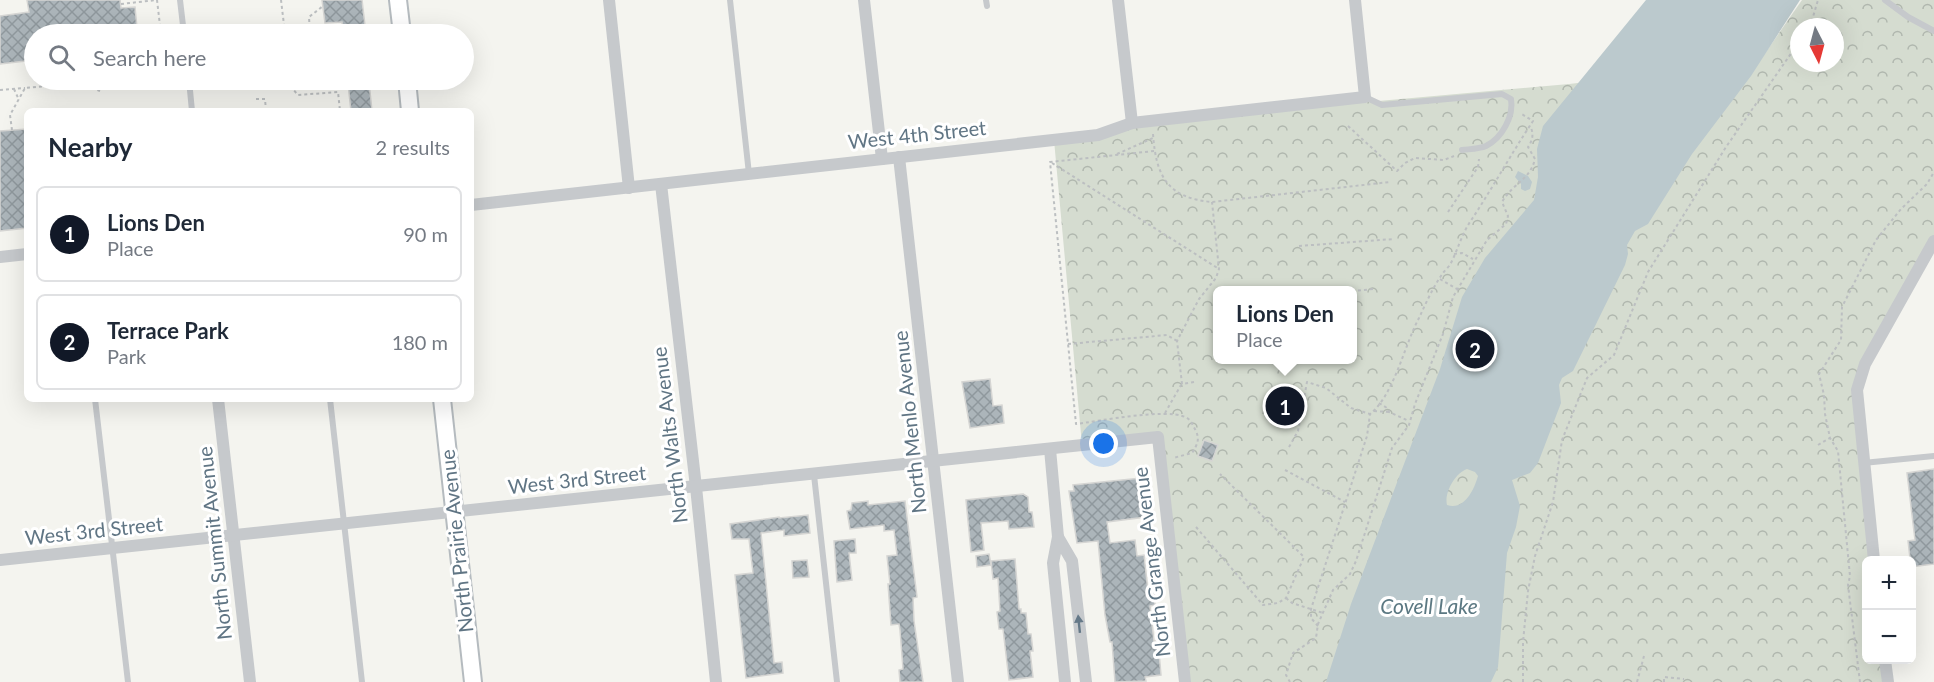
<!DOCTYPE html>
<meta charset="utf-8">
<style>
:root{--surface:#fff;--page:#f2f2f3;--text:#1f2937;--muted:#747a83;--line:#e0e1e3;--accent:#111827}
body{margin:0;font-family:Lato,sans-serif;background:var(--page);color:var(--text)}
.controls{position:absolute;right:18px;bottom:18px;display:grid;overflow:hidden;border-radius:9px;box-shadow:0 6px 24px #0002}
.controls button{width:54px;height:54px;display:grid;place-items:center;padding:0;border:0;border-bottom:2px solid var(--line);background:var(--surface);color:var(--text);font:30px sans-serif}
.compass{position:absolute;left:1790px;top:18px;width:54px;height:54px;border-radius:50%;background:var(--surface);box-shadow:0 6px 24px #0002;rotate:174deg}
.you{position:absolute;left:1104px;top:444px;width:21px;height:21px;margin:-15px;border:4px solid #fff;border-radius:50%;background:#1a73e8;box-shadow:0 0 0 9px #1a73e833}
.badge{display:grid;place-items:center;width:39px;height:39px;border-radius:50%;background:var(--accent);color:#fff;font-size:20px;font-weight:700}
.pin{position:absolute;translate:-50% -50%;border:3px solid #fff;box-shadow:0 2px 6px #0006}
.popup{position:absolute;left:1213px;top:286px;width:144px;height:78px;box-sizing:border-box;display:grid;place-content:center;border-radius:9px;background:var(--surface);filter:drop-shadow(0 2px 4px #0005);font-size:20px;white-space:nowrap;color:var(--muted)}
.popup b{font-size:22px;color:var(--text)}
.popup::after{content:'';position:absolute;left:50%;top:100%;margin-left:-12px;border:12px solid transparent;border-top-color:var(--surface)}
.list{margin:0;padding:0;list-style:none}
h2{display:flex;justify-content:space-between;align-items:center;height:78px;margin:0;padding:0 24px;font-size:26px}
h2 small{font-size:20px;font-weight:400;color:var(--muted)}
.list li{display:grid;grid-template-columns:39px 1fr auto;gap:18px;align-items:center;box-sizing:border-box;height:96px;margin:0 12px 12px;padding:0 12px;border:2px solid var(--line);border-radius:9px}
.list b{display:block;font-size:22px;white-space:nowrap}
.list p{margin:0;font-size:20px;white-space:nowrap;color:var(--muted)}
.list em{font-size:20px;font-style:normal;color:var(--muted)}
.icon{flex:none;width:33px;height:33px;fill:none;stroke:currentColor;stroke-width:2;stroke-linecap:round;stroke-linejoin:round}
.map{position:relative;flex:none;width:1934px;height:682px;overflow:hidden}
.search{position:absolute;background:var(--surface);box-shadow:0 6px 24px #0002;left:24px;top:24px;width:450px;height:66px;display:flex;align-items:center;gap:15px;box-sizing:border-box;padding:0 21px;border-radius:33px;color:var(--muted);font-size:22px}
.panel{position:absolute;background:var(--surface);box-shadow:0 6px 24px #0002;left:24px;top:108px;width:450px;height:294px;border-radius:9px}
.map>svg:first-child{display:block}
</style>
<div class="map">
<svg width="1934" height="682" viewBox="0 0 1934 682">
<defs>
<pattern id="park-crowns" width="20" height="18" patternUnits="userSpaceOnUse" patternTransform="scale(1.5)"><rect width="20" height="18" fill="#d5dcd0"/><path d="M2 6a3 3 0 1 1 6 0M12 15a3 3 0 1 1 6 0" fill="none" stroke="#b0b7ae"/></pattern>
<pattern id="building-cross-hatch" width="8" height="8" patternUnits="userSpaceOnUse" patternTransform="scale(1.5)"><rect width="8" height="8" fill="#acb5ba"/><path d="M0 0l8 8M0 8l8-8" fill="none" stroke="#8f989d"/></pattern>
</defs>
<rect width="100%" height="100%" fill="#f4f4ef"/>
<!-- park -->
<path fill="url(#park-crowns)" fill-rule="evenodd" d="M1802,0H1934V241L1857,390L1874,560H1866V660H1885L1887,682H1185L1158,437L1082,445L1054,140L1132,123L1569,84L1759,62ZM1799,27H1835V63H1799ZM1218,290H1352V360H1218Z"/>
<!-- water -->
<g fill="#bbc9cd" fill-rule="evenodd">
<path d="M1646,0H1800L1751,76L1692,154L1648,224L1635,231L1627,245L1628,254L1625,265L1573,371L1562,378L1559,385L1561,403L1538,463L1530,473L1512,480L1520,506L1516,527L1507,553L1498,667L1491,682H1326L1351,604L1440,369L1462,297L1485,258L1534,200L1538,177L1537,149L1543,126ZM1467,469L1475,472L1478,476C1474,490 1464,511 1447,505C1444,493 1455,473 1467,469Z"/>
<path d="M1518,171L1528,176L1532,182L1530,189L1525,191L1521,189V184L1515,177Z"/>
</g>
<!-- building -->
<g fill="url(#building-cross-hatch)" stroke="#d5d5d3" stroke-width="1.5">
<path d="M27,0H120L121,8L135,7L137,28L130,29V34H118V30L88,34H34V60L0,64V16L29,12Z"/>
<path d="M322,0H362L366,34H343L342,22L325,23Z"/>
<path d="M369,82L372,111H351L348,84Z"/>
<path d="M27,129V228L0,231V131Z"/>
<path d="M990,379L993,406L1002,405L1004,423L970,428L962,382Z"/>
<path d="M1295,392V419L1276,420L1275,393Z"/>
<path d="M1204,440L1218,445L1212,461L1198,456Z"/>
<path d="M1934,469V564L1911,567L1908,541L1915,540L1907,473Z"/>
<path d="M1141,478L1146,517L1107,522L1110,543L1135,540L1137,556L1144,555L1148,591L1154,590L1155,605L1150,606L1154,641H1158L1161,675L1145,677L1146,681L1115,682L1112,642H1110L1105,615L1098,541L1077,543L1069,491H1074L1073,485Z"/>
<path d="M1023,494L1028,497L1029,512H1032L1034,527L1009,529L1008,521L981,523L984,550L971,552L966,500Z"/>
<path d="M868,501V505L905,501L917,597L913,598L914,621L923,682H900L899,670L903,669L900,630L899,624L891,625L888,584H890L887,556L897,555L894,530L884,531V525L850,529L847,511L851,510L852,503Z"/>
<path d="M808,515L810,533L784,536V530L761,533L774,663L782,662L783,673L746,678L735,575L753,573L749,539H732L730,524L779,517V518Z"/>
<path d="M855,539L856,553H849L852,580L837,582L834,541Z"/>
<path d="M989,554L991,565L977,567L976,556Z"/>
<path d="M1015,559L1019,609H1021V613H1026L1028,634H1031L1033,651H1030L1033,677L1009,680L1003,629H999L997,612L1000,611L998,578L993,579L991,561Z"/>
<path d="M807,560L809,577L793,578L792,561Z"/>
</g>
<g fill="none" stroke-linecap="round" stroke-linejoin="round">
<defs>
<g id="secondary">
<path d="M398,0L402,34"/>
<path d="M407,80L410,111"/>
<path d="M442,399L473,682"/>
</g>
</defs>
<!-- secondary casing -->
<use href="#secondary" stroke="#b5bbbf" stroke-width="20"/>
<!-- path -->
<g stroke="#bcbfc1" stroke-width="2" stroke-dasharray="3 3" stroke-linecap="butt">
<path d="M157,0L161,34"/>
<path d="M281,0L284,25"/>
<path d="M121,4L157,0"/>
<path d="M1810,27L1818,0"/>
<path d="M130,34L160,30"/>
<path d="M310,34L309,17L323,6"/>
<path d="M166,80V85"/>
<path d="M290,80L291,87L298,95L338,92L340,111"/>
<path d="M83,82L111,80"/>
<path d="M14,89L19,100"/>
<path d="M0,90L25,88"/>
<path d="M256,99H265L266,111"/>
<path d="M1348,126L1397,171L1405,163L1415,158L1444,160L1454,156"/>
<path d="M12,130L10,115L25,88L80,83L100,91"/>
<path d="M1153,134C1156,176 1167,198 1212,202L1390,182"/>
<path d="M1154,151L1050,162L1076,424C1100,421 1165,408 1185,417C1191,419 1193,426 1196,431C1200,440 1197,445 1192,453L1173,458"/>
<path d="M1117,154L1153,138"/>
<path d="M1052,163L1219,269"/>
<path d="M1448,212L1478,167L1479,159"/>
<path d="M1299,246L1394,239"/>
<path d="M1454,254L1462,253L1473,259"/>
<path d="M1440,279L1457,289"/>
<path d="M1352,291L1374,289"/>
<path d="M1068,344L1167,335L1177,341"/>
<path d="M1194,382L1182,384L1177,341L1199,299L1216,278L1219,269L1212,202"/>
<path d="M1379,403L1387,408L1389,412L1409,421"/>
<path d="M1374,411L1389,412"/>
<path d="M1165,413L1181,385"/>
<path d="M1818,445L1830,438"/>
<path d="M1289,447L1298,431L1307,382L1326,388L1351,408L1370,414"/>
<path d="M1285,470L1345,502"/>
<path d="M1196,527L1263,605L1278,603L1286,598L1304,557L1220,474"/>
<path d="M1286,598L1292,603L1323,613"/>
<path d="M1318,626L1311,618V609L1367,436L1370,414C1394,395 1404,346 1419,318C1426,303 1433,287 1443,273C1445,270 1449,267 1451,263C1458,249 1462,234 1470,222C1492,189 1511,154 1533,121L1520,113"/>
<path d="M1290,682L1286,675L1293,653L1316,638L1318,624L1333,590L1350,574L1356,561L1392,448L1409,425L1415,404L1443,334L1453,297L1487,240L1506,224L1508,216L1502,202C1513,183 1530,180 1535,159L1528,147C1533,140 1534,133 1530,126"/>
<path d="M1523,682V642L1528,591L1535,556L1553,502L1562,440L1587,378L1614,355L1648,272L1726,147L1799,42"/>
<path d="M1637,682L1644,656"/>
<path d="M1664,682V677L1684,679"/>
<path d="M1860,682L1848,585L1850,576L1838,451L1830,438L1825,414L1824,395L1819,374L1841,340L1842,307L1876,240L1901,209L1927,184L1934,172"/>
</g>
<!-- lane -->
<g stroke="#c6c9cc" stroke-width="6">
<path d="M180,0L184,34"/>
<path d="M730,0L749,174"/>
<path d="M986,0L987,6"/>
<path d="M1885,0L1908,17L1934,31"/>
<path d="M189,80L192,111"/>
<path d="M1365,97L1382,105L1502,94L1511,99C1514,116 1502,138 1486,146C1479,149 1470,149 1462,150"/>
<path d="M95,399L128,682"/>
<path d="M330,399L362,682"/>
<path d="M1863,463L1934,456"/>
<path d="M814,475L837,682"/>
</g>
<!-- street -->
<g stroke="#c6c9cc" stroke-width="12">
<path d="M609,0L629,188"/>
<path d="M864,0L882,159"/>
<path d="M1118,0L1132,123"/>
<path d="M899,157L958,682"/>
<path d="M661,184L696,487L716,682"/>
<path d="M471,205L1098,135L1132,123L1365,97L1355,0"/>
<path d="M0,257L27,254"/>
<path d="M218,399L250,682"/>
<path d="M1050,449L1058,537L1053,563L1065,682"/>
<path d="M1058,537L1072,561L1086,682"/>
<path d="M0,560L1158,437L1185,682"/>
<path d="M1874,560L1857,390L1865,364L1934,241"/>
<path d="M1885,660L1888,682"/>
</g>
<!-- secondary -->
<use href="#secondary" stroke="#fff" stroke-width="16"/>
</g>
<!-- one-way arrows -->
<defs><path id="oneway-solid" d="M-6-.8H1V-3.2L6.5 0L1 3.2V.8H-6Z" transform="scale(1.5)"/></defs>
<use fill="#657988" href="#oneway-solid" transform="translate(1079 624) rotate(-96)"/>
<g text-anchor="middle" stroke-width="6" stroke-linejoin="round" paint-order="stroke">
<!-- street labels -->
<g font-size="20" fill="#607584" stroke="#fff">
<text transform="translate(917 135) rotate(-6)" y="7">West 4th Street</text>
<text transform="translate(910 422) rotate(-96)" y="7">North Menlo Avenue</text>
<text transform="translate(670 435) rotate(-97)" y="7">North Walts Avenue</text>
<text transform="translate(577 480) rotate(-6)" y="7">West 3rd Street</text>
<text transform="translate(94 531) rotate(-6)" y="7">West 3rd Street</text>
<text transform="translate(457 541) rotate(-96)" y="7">North Prairie Avenue</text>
<text transform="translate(215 543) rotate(-96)" y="7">North Summit Avenue</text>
<text transform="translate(1152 562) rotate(-97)" y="7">North Grange Avenue</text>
</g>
<!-- water labels -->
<g font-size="21" font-style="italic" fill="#5b7882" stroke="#fff">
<text x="1429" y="614">Covell Lake</text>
</g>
</g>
</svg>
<div class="controls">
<button>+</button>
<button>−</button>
</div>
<svg class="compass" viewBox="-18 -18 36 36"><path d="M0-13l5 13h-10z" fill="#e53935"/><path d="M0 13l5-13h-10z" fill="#747a83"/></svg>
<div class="you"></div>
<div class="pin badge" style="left:1285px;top:406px">1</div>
<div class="popup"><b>Lions Den</b>Place</div>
<div class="pin badge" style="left:1475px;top:349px">2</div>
<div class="search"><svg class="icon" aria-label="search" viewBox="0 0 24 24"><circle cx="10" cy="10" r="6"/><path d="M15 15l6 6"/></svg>Search here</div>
<section class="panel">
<h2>Nearby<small>2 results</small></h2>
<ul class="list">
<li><span class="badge">1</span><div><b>Lions Den</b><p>Place</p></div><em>90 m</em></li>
<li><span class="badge">2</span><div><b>Terrace Park</b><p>Park</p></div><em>180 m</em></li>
</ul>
</section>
</div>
